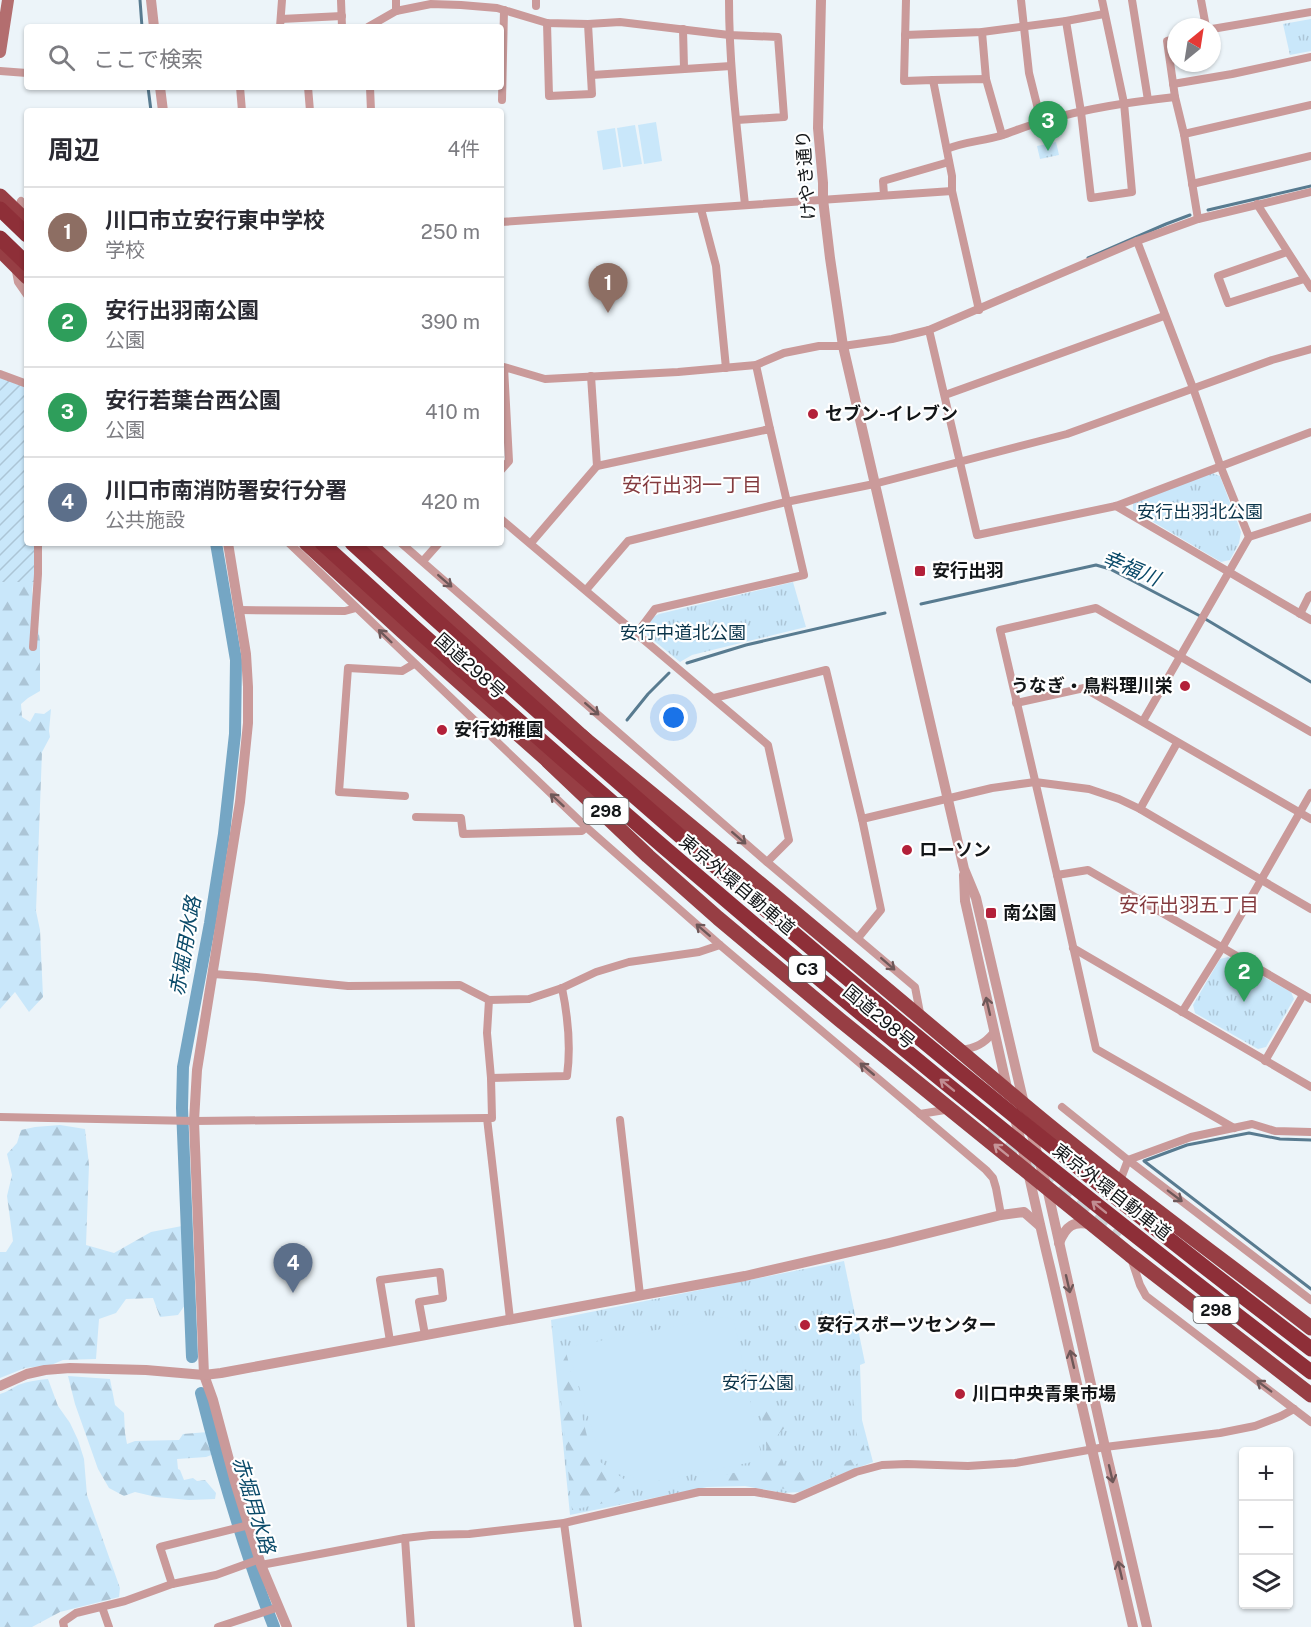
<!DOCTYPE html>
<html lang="ja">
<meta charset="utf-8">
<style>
:root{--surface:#fff;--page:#f7f7f7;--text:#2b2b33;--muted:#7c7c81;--line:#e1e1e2;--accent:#0b8043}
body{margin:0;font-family:"Public Sans","Noto Sans JP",sans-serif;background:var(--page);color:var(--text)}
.controls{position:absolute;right:18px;bottom:18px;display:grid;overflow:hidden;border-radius:6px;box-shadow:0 2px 4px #0004}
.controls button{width:54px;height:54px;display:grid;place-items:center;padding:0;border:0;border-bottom:2px solid var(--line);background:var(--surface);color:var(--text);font:30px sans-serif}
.compass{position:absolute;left:1167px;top:18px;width:54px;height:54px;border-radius:50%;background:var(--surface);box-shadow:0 2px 4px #0004;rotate:30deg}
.you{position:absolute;left:674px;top:718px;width:21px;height:21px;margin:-15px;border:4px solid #fff;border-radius:50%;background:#1a73e8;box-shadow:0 0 0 9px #1a73e833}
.badge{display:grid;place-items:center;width:39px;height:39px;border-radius:50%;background:var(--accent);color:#fff;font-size:20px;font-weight:700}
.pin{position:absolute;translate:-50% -50px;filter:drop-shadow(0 2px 3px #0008)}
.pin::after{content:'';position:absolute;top:32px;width:21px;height:18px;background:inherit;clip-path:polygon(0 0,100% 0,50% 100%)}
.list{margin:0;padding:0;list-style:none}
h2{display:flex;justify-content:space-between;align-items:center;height:78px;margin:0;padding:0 24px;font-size:26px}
h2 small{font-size:20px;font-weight:400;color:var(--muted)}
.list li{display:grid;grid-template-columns:39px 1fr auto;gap:18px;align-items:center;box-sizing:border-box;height:90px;padding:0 24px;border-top:2px solid var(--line)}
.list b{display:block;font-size:22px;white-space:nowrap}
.list p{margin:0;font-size:20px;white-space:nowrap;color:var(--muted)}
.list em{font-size:20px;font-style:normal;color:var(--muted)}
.icon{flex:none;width:33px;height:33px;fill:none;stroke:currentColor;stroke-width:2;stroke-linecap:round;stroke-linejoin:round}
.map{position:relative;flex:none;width:1311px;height:1627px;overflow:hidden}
.search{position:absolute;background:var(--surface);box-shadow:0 2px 4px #0004;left:24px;top:24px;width:480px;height:66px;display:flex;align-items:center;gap:15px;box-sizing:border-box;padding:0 21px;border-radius:6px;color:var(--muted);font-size:22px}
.panel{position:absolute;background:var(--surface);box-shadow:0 2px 4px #0004;left:24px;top:108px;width:480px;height:438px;border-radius:6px}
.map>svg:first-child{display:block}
</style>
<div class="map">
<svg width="1311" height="1627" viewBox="0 0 1311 1627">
<defs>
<pattern id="grass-tufts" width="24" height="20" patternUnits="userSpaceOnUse" patternTransform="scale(1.5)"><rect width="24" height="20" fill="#c9e7fa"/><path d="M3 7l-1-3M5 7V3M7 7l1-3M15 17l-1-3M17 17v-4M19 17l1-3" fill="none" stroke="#acc5d6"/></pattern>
<pattern id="forest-firs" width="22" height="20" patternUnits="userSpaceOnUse" patternTransform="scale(1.5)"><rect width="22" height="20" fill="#c9e7fa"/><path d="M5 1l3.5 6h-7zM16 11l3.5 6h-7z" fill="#acc5d6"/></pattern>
<pattern id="garden-furrows" width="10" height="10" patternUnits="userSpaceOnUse" patternTransform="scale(1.5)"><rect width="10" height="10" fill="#c9e7fa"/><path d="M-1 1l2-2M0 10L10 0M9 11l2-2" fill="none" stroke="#acc5d6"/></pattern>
</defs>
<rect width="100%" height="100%" fill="#ecf4f9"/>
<!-- grass -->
<g fill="url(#grass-tufts)">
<path d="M1311,19V51L1290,55L1283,24Z"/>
<path d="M1056,142L1059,155L1040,159L1037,146Z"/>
<path d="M1212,473L1220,476L1241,532L1239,543L1230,560L1221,562L1133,510V502Z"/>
<path d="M793,582L806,627L692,655L680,662L647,635L646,628L653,617L659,614Z"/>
<path d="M1228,957L1291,992L1294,999L1266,1047L1258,1049L1195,1013L1193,1005L1220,959Z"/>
<path d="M844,1261L865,1363L860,1365L862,1420L873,1462L831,1478L800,1492L784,1493L745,1486L707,1487L570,1515L551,1320Z"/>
</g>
<!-- forest -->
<g fill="url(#forest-firs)">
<path d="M0,379L27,543L36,564L32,591L40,641V691L28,698L21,704L22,717L30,722L35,713L44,714L51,709L49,731L50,737L42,752L36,911L40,930L43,997L29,1012L15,992L0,1009Z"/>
<path d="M60,1125L85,1129L89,1165L86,1245L114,1253L151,1232L182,1226L185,1305L178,1315L160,1317L153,1298L126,1299L116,1313L99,1319L96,1359L63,1360L51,1365L25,1368L0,1378V1252H6L13,1241L7,1196L12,1175L7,1154L17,1143L21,1130L35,1127Z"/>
<path d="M565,1348L592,1456L632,1485L608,1496L604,1503L572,1510L556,1350Z"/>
<path d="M68,1376L110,1379L115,1405L124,1413L125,1433L127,1444L135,1441L179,1440L183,1434L208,1432L214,1454L206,1457L177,1459L178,1469L180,1470L184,1480L193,1478L197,1481L205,1480L216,1493L215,1499L189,1500L156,1497L135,1492L124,1496L109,1488L98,1469L75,1404Z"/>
<path d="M48,1379L58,1406L70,1423L78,1440L84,1459L87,1495L120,1588L119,1597L60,1612L32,1627H0V1394C7,1392 12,1388 18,1385C28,1381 38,1380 48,1379Z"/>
<path d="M860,1396V1420L866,1460L818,1481L798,1487L786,1489L740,1483L720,1484L719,1476L761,1467L767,1451L761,1410L783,1407L789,1423L777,1436V1447L786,1470L797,1474L807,1465L825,1471L859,1456L853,1398Z"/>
</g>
<!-- garden -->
<path fill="url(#garden-furrows)" d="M0,378L16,382L27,388V543H35L34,582H0Z"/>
<!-- pitch -->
<g fill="#c9e7fa">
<path d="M656,122L662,161L644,164L638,125Z"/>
<path d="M635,125L642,164L623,167L617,128Z"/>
<path d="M615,128L621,167L603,170L597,131Z"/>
<path d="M725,1317L734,1320L761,1454L757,1461L643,1484L600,1455L567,1347Z"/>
</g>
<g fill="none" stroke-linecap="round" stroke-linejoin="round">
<!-- stream -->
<g stroke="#587b90" stroke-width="3">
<path d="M140,0L142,27"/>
<path d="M148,87L151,111"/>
<path d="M1208,210L1311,186"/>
<path d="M1088,258L1166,224L1190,215"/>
<path d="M921,604L1096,565L1110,569L1202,617L1311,682"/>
<path d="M687,663L746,645L885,613"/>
<path d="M627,720L648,694L669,673"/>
<path d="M1311,1140L1280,1139L1249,1133L1187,1145L1144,1161L1311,1289"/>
</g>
<!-- canal -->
<g stroke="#75a6c4" stroke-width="12">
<path d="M192,1357L182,1108L183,1067L210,923L224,834L235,734L236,660L216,543"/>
<path d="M201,1393C221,1472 244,1551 274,1627"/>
</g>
<!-- trunk-tunnel -->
<path stroke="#cbd3d7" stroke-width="15" stroke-dasharray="15 8" stroke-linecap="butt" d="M987,1130L1120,1236"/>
<!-- minor -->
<g stroke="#ca9a9a" stroke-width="8">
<path d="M341,0L342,27"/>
<path d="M396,0V11"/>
<path d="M729,0C729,68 738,137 745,205"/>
<path d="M906,0L904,81L933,80L952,176V191L979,310"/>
<path d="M1021,0L1029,73L1041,121"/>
<path d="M1132,0L1148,100"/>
<path d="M1201,0L1206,27"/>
<path d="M536,6V0"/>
<path d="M281,19L342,16"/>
<path d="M1066,21L1081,112L1091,198L1132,192L1124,103L1102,0"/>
<path d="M547,23L549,96L592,94L588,24"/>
<path d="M280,27L282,0"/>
<path d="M368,27L396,11L431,4L461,5L497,8L547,23L588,24L620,22L729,35L778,37L784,117L737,120"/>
<path d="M683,29L684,68"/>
<path d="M1212,29L1311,12"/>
<path d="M982,32L986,79"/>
<path d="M905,35L982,32L1066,21L1104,14"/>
<path d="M0,71L27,73"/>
<path d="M592,75L731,66"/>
<path d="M933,80L986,79L1002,135"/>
<path d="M1173,84L1232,74L1311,57"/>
<path d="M240,87L242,111"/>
<path d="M308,87L310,111"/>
<path d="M370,87L371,111"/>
<path d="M1175,97L1184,134L1198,219"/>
<path d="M502,100L504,10"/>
<path d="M1184,134L1311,105"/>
<path d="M947,149C963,142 982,141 1000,136C1015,131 1029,125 1044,121C1087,108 1131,102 1175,97L1167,41L1176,38"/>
<path d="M1192,184L1311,156"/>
<path d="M884,195L883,181L949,162"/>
<path d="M21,201L27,207"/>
<path d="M1257,204L1311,288"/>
<path d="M701,209L716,266L726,368"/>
<path d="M501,222L952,191"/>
<path d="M1137,241L1193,388L1220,465L1249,537L1143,721"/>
<path d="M1287,252L1218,276L1228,303L1304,279"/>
<path d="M15,266L18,282L27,295"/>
<path d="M929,330L977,535L1116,506L1311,432"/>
<path d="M756,365L770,429"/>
<path d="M0,374L27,384"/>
<path d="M945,395L1164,316"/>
<path d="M597,466L770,429L804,575L655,609L637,633"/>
<path d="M501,470L509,461L504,367L545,379L678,372L756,365L784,353L819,346H843L892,339L929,330L1137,241L1198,219L1311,192"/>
<path d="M1116,506L1311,620"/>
<path d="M501,519L768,745L789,840L767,862"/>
<path d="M1249,537L1311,517"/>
<path d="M289,543L586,827L720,945L920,1114L951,1109"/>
<path d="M401,543L767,862L915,987L921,1018"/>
<path d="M531,543L597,466L591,376"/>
<path d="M423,561L439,543"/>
<path d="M586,590L628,541L786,502L874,484L1067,434L1272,360L1311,349"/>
<path d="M239,610L345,611L356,608"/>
<path d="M1300,614L1309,596L1311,595"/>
<path d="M33,647L38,574V543"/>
<path d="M714,698L826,670L862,819L881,910L858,938"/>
<path d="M1016,703L1084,688L1311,819"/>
<path d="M405,796L339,792L348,668L402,671L414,664"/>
<path d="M1140,809L1177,743"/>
<path d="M416,817L461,818L463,834L582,831L586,827"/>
<path d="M862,819L992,788L1035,782L1089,789L1119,799L1140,809L1311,909"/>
<path d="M1057,875L1088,870L1311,999"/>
<path d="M1073,948L1311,1087"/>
<path d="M213,974L256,977L348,986L460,985L489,1000L529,999L562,988L596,972L629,962L699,952L720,945"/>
<path d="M489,1000L487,1033L491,1078L492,1118H487L510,1319"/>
<path d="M1182,1012L1222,948L1311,793"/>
<path d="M960,1050C976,1048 984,1044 994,1032"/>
<path d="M1265,1061L1303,995"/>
<path d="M491,1078L567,1076C571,1047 568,1017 562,988"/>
<path d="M1062,1107L1128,1160L1311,1300"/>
<path d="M920,1114L986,1170L993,1178L996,1188L1001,1215"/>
<path d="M0,1117L194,1121L487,1118"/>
<path d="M620,1120L640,1295"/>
<path d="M1234,1128L1096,1049L1057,875L1000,630L1096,608L1311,732"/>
<path d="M1120,1181L1128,1160L1191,1137L1252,1124L1275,1131L1311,1132"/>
<path d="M1131,1258L1140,1285L1146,1296L1311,1422"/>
<path d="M390,1341L380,1280L440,1272L443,1298L419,1302L425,1335"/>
<path d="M564,1523L578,1627"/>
<path d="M405,1538L411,1627"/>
<path d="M261,1565L405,1538L431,1535L469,1534L564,1523L699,1492H755L794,1499L856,1472L882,1465L907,1464L968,1466L1015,1463L1105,1447L1220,1433L1255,1426L1281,1416L1294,1409"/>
<path d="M172,1584L160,1547L249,1525"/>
<path d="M102,1607L109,1627"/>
<path d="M64,1627L63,1622L76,1613L125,1601L172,1584L216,1575L260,1559"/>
<path d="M218,1627L279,1607"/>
</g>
<!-- tertiary -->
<g stroke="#ca9a9a" stroke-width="10">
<path d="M151,0L154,27"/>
<path d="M821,0L818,128L823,183V199L830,258L843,346L964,869L976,898L1024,1104"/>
<path d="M160,87L163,111"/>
<path d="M228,543L246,654L248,687V723L240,802L197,1070L194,1121L204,1375L213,1400L235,1482L261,1565L287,1627"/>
<path d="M964,875L965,901L1008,1092"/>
<path d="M1014,1115C1028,1167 1038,1219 1051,1271C1079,1389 1106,1508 1133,1627"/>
<path d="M1030,1128L1047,1188L1105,1447L1147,1627"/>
<path d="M1059,1243C1066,1226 1073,1220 1092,1225"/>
<path d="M0,1386L27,1374L45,1370L70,1368L146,1370L204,1375L221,1373L745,1276L889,1243L1001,1215L1024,1212L1040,1226"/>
</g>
<!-- secondary -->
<path stroke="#b36e6f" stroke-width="12" d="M0,52L8,0"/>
<!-- trunk -->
<g stroke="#973e44" stroke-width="15">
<path d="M0,196L27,222"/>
<path d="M0,250L27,277"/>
<path d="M306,543L402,631L554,766"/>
<path d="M368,543L586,740"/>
<path d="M580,735C729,857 876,980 1023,1104C1116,1182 1215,1254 1311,1328"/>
<path d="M548,761L648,856L718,918L840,1020L1130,1255L1311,1395"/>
</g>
<!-- motorway -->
<g stroke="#8e2f38" stroke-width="15">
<path d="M0,209L27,235"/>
<path d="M0,238L27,264"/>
</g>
<!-- motorway-bridge -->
<g stroke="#8e2f38" stroke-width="15">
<path d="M322,543C639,835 969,1110 1311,1372"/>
<path d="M352,543C659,826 979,1096 1311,1349"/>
</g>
</g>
<!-- one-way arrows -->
<defs><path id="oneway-shaft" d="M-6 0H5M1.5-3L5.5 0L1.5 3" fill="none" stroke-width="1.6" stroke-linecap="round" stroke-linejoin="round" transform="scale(1.5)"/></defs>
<g stroke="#6e5859">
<use href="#oneway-shaft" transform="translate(445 581) rotate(41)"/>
<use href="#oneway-shaft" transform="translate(385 636) rotate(-136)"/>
<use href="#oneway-shaft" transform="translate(592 709) rotate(41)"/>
<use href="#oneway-shaft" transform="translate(557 800) rotate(-137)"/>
<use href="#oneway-shaft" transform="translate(739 838) rotate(41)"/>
<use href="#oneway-shaft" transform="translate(703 930) rotate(-139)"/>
<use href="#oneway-shaft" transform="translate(888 964) rotate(41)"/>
<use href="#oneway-shaft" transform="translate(988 1006) rotate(-103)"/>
<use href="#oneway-shaft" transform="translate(867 1069) rotate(-140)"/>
<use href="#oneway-shaft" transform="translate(1175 1196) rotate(37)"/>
<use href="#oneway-shaft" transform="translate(1068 1284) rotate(77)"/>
<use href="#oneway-shaft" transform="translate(1072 1359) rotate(-103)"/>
<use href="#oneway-shaft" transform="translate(1264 1386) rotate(-143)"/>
<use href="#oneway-shaft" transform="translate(1111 1474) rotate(77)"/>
<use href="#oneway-shaft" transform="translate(1120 1570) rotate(-103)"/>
</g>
<g stroke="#c18d92">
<use href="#oneway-shaft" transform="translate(947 1085) rotate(-141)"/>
<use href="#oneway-shaft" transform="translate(1099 1207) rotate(-141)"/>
</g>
<use stroke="#c69598" href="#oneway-shaft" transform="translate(1001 1150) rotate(-141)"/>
<!-- markers -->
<g fill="#b32039" stroke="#fff" stroke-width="2">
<circle cx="813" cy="414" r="6"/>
<rect x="914" y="565" width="12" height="12" rx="3"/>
<circle cx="1185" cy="686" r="6"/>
<circle cx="442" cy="730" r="6"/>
<circle cx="907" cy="850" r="6"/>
<rect x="985" y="907" width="12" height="12" rx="3"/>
<circle cx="805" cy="1325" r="6"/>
<circle cx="960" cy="1394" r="6"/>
</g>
<g text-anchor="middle" stroke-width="4.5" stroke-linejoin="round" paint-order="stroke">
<!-- shield labels -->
<g fill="#fff" stroke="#5a5c5d" stroke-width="1.5">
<rect x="583.5" y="798" width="45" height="26" rx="4.5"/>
<rect x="789" y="956" width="36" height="26" rx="4.5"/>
<rect x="1193.5" y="1297" width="45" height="26" rx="4.5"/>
</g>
<g font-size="16" font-weight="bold" fill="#131618">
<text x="606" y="817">298</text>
<text x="807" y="975">C3</text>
<text x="1216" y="1316">298</text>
</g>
<!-- street labels -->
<g font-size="18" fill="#131618" stroke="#fff">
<text transform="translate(806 175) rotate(-94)" y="6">けやき通り</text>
<text transform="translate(470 666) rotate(42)" y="6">国道298号</text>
<text transform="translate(737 885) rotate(40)" y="6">東京外環自動車道</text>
<text transform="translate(879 1017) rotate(40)" y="6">国道298号</text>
<text transform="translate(1112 1192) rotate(38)" y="6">東京外環自動車道</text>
</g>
<!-- poi labels -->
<g font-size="18" font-weight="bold" fill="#131618" stroke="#fff" text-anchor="start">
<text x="825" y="420">セブン-イレブン</text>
<text x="932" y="577">安行出羽</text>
<text x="1173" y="692" text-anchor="end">うなぎ・鳥料理川栄</text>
<text x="454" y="736">安行幼稚園</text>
<text x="919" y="856">ローソン</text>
<text x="1003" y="919">南公園</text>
<text x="817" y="1331">安行スポーツセンター</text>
<text x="972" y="1400">川口中央青果市場</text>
</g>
<!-- park labels -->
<g font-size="18" fill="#0a344a" stroke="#fff">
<text x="1200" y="518">安行出羽北公園</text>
<text x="683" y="639">安行中道北公園</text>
<text x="758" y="1389">安行公園</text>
</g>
<!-- neighbourhood labels -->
<g font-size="20" fill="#843b3f" stroke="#fff">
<text x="692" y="492">安行出羽一丁目</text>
<text x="1189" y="912">安行出羽五丁目</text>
</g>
<!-- water labels -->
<g font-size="20" font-style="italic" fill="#0a4a69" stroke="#fff">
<text transform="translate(1131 568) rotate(23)" y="7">幸福川</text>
<text transform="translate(185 946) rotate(-80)" y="7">赤堀用水路</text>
<text transform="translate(254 1505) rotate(73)" y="7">赤堀用水路</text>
</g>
</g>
</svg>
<div class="controls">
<button>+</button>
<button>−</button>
<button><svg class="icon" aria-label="layers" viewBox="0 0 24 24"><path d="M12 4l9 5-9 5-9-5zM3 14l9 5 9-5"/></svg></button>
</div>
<svg class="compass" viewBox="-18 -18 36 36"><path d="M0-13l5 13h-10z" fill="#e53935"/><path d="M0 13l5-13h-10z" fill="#7c7c81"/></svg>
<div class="you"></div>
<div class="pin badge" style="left:608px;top:313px;background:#8d6e63">1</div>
<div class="pin badge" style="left:1244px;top:1002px;background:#2e9e5b">2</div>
<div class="pin badge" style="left:1048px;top:151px;background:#2e9e5b">3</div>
<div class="pin badge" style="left:293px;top:1293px;background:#5c6f8a">4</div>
<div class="search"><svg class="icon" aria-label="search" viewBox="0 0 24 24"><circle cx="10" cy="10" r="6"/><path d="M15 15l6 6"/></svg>ここで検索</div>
<section class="panel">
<h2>周辺<small>4件</small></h2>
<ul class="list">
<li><span class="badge" style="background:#8d6e63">1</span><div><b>川口市立安行東中学校</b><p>学校</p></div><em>250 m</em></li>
<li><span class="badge" style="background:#2e9e5b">2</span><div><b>安行出羽南公園</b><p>公園</p></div><em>390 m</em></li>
<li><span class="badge" style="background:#2e9e5b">3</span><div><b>安行若葉台西公園</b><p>公園</p></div><em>410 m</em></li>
<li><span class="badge" style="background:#5c6f8a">4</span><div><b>川口市南消防署安行分署</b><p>公共施設</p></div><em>420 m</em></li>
</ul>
</section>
</div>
